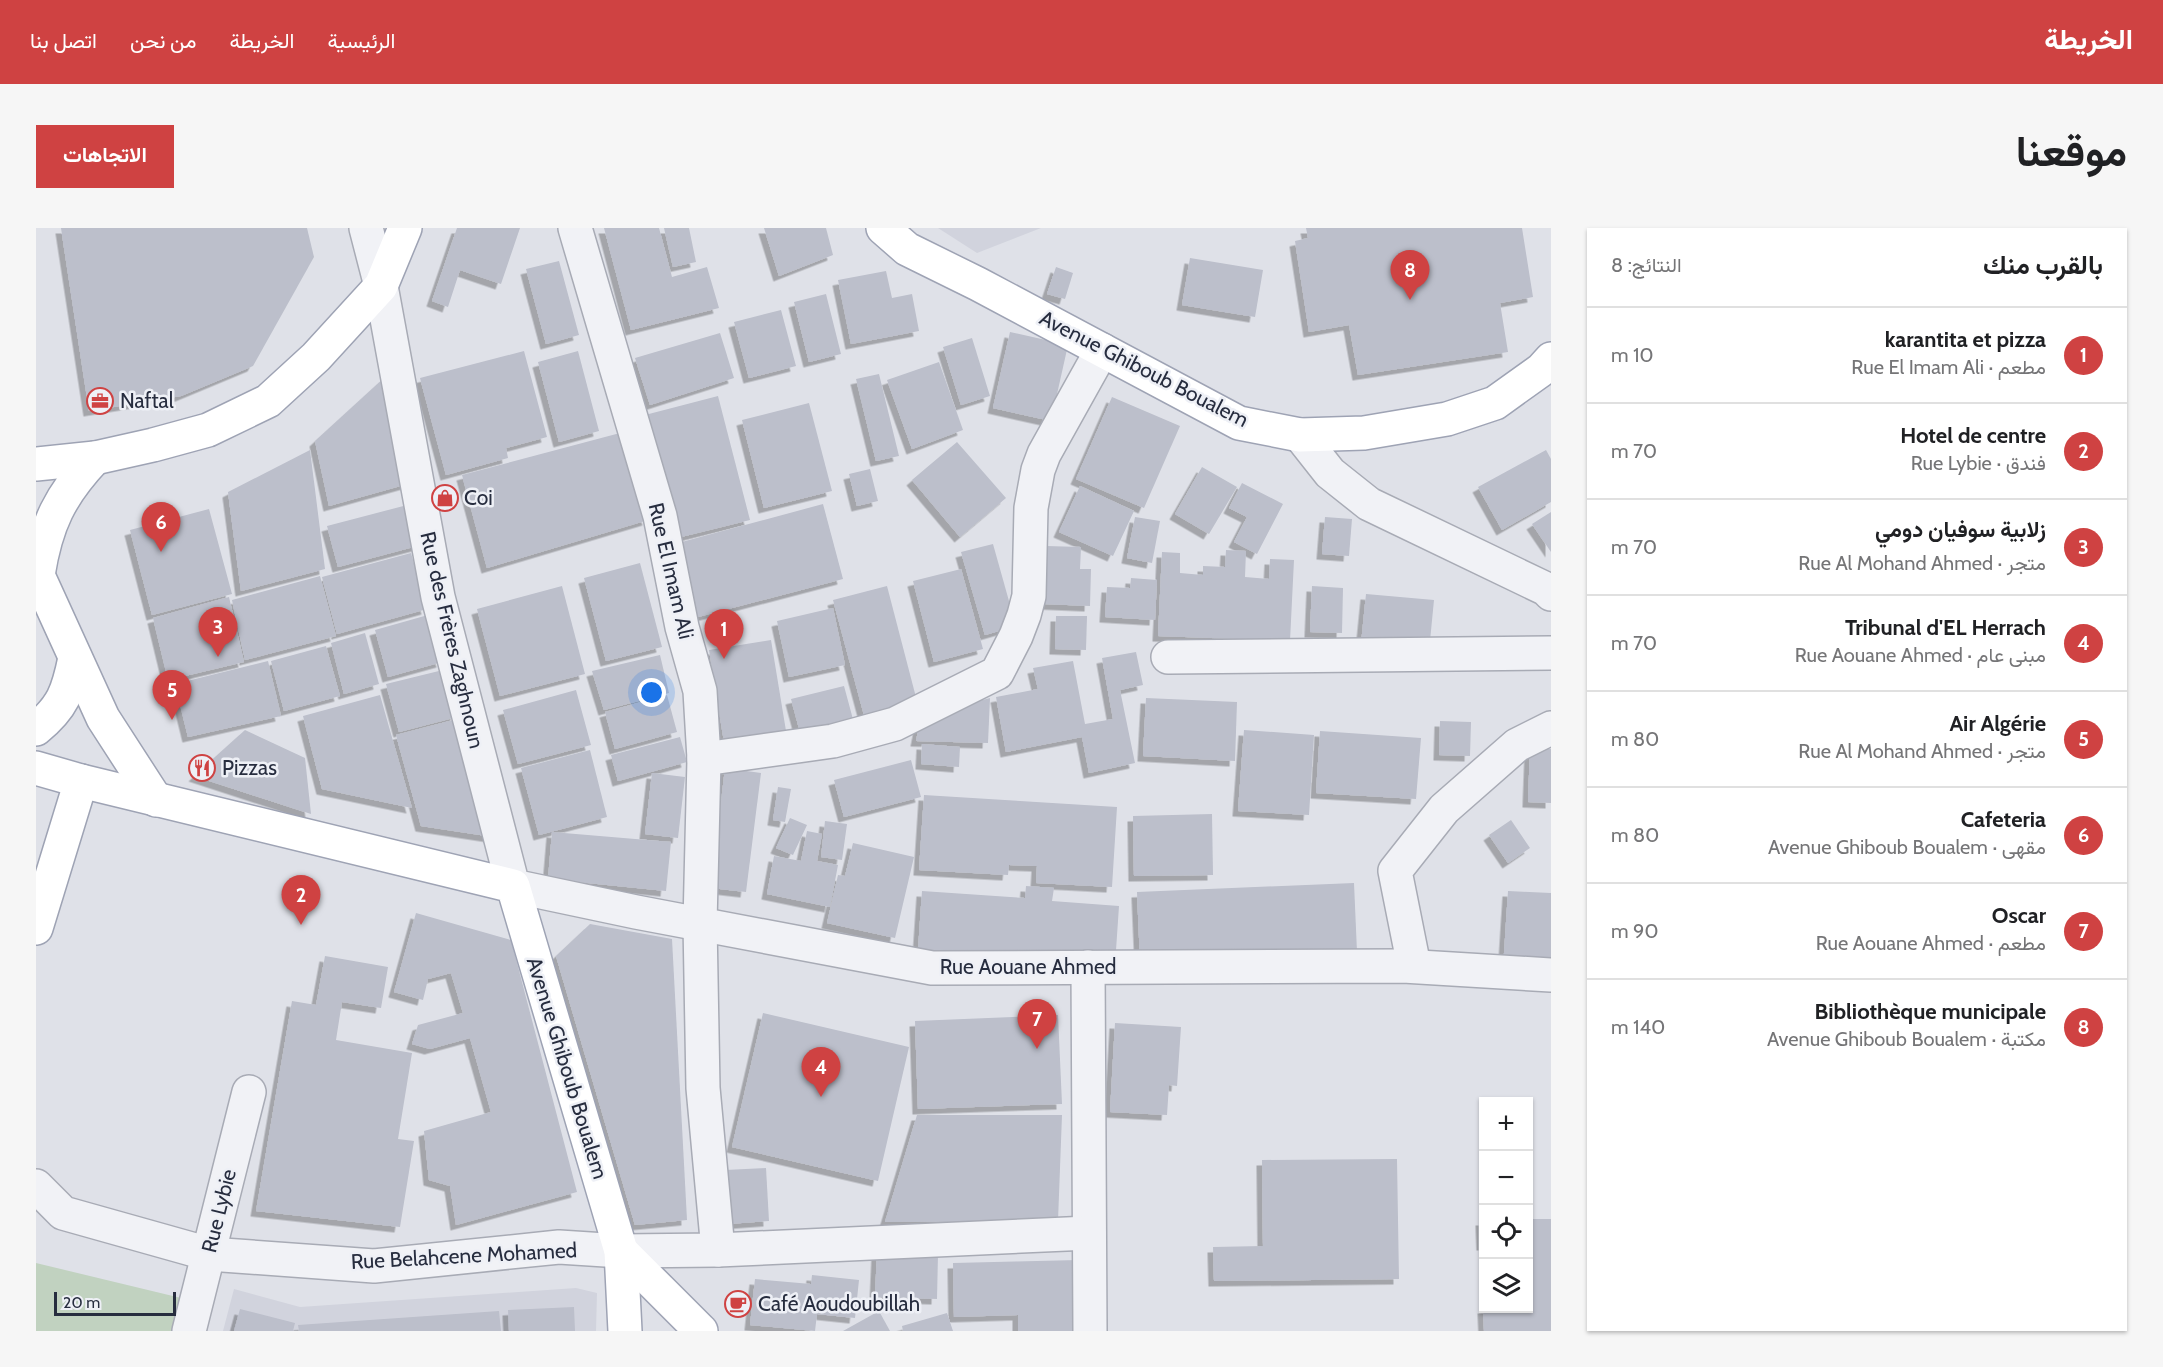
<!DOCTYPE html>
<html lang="ar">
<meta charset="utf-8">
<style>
:root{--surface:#fff;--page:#f6f6f6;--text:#202124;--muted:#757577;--line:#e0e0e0;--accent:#cf4242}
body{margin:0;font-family:Cabin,Vazirmatn,sans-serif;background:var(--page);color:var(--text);direction:rtl}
.controls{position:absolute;right:18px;bottom:18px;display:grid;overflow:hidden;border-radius:0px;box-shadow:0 2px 4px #0004}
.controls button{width:54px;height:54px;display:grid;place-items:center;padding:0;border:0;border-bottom:2px solid var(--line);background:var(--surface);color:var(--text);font:30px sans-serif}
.scale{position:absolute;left:18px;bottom:15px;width:122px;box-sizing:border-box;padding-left:6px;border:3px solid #272d3f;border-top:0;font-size:16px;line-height:21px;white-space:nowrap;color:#272d3f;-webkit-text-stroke:4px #eef0f6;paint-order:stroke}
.you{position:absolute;left:616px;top:465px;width:21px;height:21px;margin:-15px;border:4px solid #fff;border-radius:50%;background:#1a73e8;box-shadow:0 0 0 9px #1a73e833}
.badge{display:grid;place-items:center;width:39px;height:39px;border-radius:50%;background:var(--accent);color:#fff;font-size:20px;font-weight:700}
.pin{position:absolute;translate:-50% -50px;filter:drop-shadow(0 2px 3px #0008)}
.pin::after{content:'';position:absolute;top:32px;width:21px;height:18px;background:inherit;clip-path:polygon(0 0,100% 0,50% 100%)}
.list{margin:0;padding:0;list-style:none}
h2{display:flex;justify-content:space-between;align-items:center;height:78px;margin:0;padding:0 24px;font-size:26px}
h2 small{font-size:20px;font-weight:400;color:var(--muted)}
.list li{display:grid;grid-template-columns:39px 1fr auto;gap:18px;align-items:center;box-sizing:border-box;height:96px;padding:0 24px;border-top:2px solid var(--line)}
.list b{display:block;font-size:22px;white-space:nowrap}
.list p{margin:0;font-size:20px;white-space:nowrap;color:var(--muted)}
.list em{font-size:20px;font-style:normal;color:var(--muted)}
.icon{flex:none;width:33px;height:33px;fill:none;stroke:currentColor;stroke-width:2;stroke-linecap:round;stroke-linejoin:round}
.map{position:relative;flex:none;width:1515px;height:1103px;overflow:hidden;direction:ltr;border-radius:0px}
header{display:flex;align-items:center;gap:36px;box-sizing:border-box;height:84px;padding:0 30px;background:var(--accent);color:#fff}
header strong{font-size:28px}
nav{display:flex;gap:33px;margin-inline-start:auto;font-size:21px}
.intro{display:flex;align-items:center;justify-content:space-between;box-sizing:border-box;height:144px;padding:0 36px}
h1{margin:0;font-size:42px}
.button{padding:15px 27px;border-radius:0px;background:var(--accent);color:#fff;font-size:21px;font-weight:700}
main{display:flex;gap:36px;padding:0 36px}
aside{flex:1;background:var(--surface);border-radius:0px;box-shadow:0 2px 4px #0004}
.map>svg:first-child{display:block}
</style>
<header>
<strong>الخريطة</strong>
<nav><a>الرئيسية</a><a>الخريطة</a><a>من نحن</a><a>اتصل بنا</a></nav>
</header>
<div class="intro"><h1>موقعنا</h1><a class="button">الاتجاهات</a></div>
<main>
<aside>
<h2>بالقرب منك<small>النتائج: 8</small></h2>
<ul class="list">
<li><span class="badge">1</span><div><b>karantita et pizza</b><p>مطعم · Rue El Imam Ali</p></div><em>10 m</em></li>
<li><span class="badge">2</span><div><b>Hotel de centre</b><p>فندق · Rue Lybie</p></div><em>70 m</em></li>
<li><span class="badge">3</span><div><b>زلابية سوفيان دومي</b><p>متجر · Rue Al Mohand Ahmed</p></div><em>70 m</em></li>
<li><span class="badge">4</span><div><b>Tribunal d'EL Herrach</b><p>مبنى عام · Rue Aouane Ahmed</p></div><em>70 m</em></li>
<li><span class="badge">5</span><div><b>Air Algérie</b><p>متجر · Rue Al Mohand Ahmed</p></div><em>80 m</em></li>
<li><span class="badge">6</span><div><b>Cafeteria</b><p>مقهى · Avenue Ghiboub Boualem</p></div><em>80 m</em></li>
<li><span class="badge">7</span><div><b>Oscar</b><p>مطعم · Rue Aouane Ahmed</p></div><em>90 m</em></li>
<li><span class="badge">8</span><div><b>Bibliothèque municipale</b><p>مكتبة · Avenue Ghiboub Boualem</p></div><em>140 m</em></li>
</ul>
</aside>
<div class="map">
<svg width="1515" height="1103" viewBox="0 0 1515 1103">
<defs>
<filter id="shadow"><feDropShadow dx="-5.5" dy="5.5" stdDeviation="0" flood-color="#0004"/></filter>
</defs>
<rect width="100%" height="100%" fill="#dfe1e8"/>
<!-- built -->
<g fill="#d1d3dd">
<path d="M902,0H1005L941,25Z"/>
<path d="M540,1060L561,1065L560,1103H187L198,1061L264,1079Z"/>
</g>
<!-- green -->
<path fill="#c1d2c0" d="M0,1035L170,1076L163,1103H0Z"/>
<!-- building -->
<g fill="#bcbfcb" filter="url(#shadow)">
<path d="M25,0H271L278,29L217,138L145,168L53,183Z"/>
<path d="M421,0H484L465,56L424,42L412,79L396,73Z"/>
<path d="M568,0H623L636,49L671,39L683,80L595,102Z"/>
<path d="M628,0H653L660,34L637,39Z"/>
<path d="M728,0H790L797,27L743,48Z"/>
<path d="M1270,0H1486L1497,69L1464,75L1472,124L1322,147L1313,97L1273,104L1259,13L1272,10Z"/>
<path d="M1154,30L1227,42L1219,89L1146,77Z"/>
<path d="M523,33L543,107L510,116L490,41Z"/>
<path d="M1020,39L1037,45L1029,71L1011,66Z"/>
<path d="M850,43L856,70L876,66L883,103L815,116L802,52Z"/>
<path d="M790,66L805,126L773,134L758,74Z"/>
<path d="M745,82L760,138L713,150L698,94Z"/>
<path d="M974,104L1032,117L1015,193L957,180Z"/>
<path d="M684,105L698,150L614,177L599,130Z"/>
<path d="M936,110L954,168L925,177L907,119Z"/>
<path d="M488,123L511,209L470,220L472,230L410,247L384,150Z"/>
<path d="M542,123L563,203L523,214L502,134Z"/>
<path d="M903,134L927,202L876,221L851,152Z"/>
<path d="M843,146L863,228L840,233L820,151Z"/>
<path d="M349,149L375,255L293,278L279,213Z"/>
<path d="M682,168L714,292L641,310L609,187Z"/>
<path d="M1076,169L1144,198L1108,280L1040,251Z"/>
<path d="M773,175L796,263L728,280L706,192Z"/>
<path d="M584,205L612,292L451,340L426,247Z"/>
<path d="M921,214L970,270L924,309L876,252Z"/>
<path d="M274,222L289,341L205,363L192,264Z"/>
<path d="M1510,222L1515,231V274L1466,302L1442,259Z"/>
<path d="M1166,239L1201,259L1173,306L1139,286Z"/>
<path d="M834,241L842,273L821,278L813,246Z"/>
<path d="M1206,255L1247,276L1221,326L1198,314L1211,289L1193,280Z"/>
<path d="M1044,258L1098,283L1077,328L1023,304Z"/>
<path d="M375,276L385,317L302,339L291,298Z"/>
<path d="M787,276L807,351L662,389L642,315Z"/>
<path d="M173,281L196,366L116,387L94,302Z"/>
<path d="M1515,284V324L1496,296Z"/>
<path d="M1099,289L1124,293L1116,335L1091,330Z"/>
<path d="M1289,289L1316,291L1313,328L1286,326Z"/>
<path d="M957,316L980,398L949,407L925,324Z"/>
<path d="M1010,318L1045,319L1044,341H1055L1054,378L1008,376Z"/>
<path d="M1190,322L1210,323L1209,349L1233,351L1234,331L1258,332L1254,413L1122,408L1126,324L1144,325V345L1167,347V338L1189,339Z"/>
<path d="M375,325L391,381L301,406L286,349Z"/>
<path d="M604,335L626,419L570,433L548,350Z"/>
<path d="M925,341L947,421L898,434L877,353Z"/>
<path d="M284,348L300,408L209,432L196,372Z"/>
<path d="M1095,350L1121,352L1119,392L1069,389L1071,359L1094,360Z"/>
<path d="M526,358L549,446L464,468L441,381Z"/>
<path d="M851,358L882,477L829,491L797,372Z"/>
<path d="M1276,358L1307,360L1306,405L1274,404Z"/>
<path d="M1330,366L1398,372L1393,423L1325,416Z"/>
<path d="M193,369L208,434L132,452L117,390Z"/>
<path d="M797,380L809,437L753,449L741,393Z"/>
<path d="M392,387L406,434L352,449L339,402Z"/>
<path d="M1020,388H1051L1050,422L1019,421Z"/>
<path d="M329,405L343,456L308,466L295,415Z"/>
<path d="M735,412L751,509L689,520L673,422Z"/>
<path d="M290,418L304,468L248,483L235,433Z"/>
<path d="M1100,424L1107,457L1084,462L1099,535L1053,545L1046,509L970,524L960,469L1002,461L997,440L1037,433L1049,496L1077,491L1066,430Z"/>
<path d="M624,427L633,465L568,482L556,443Z"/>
<path d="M232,433L245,488L152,509L139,456Z"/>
<path d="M407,442L421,489L363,504L350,456Z"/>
<path d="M808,458L818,495L765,508L755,471Z"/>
<path d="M540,462L555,517L482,536L467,482Z"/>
<path d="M344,467L376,580L286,561L267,488Z"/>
<path d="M631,467L641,504L579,521L569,484Z"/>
<path d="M954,470L952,515L880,513L885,488Z"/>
<path d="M1110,470L1201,474L1199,533L1107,528Z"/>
<path d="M425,490L457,609L385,598L360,507Z"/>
<path d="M1404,493L1435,494L1434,528L1403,527Z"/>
<path d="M209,502L269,530L275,586L158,548Z"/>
<path d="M1208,502L1278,507L1273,587L1202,583Z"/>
<path d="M1284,503L1385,510L1380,571L1280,565Z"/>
<path d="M644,509L651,534L582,553L575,527Z"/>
<path d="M886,516L924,519L923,539L885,536Z"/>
<path d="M1494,520L1515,521V575L1492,574Z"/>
<path d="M554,522L571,589L503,607L485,540Z"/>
<path d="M875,532L885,569L808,589L798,552Z"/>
<path d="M689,540L725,545L710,664L675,660Z"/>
<path d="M616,545L649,549L642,610L609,606Z"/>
<path d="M742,559L755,561L749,594L737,592Z"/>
<path d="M888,567L1081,579L1076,659L1000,655L1001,638L973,637L972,647L883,642Z"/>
<path d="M1176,586L1177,647L1098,648L1097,588Z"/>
<path d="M754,590L771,597L757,627L740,620Z"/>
<path d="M1475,592L1494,620L1472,635L1453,607Z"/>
<path d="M789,593L811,596L806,632L785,629Z"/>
<path d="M771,603L786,606L781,633L802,637L794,679L731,666L738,628L765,633Z"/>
<path d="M516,604L635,614L630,663L512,651Z"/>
<path d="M817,615L878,629L859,710L791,695L802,647L809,648Z"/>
<path d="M1318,655L1321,724L1104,733L1101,664Z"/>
<path d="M990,658L1018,660L1016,673L1083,678L1079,737L882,722L886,663L989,670Z"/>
<path d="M1472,663L1515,665V744L1467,741Z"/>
<path d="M380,685L475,712L541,964L420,997L414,958L393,952L388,903L455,884L434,810L394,821L376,816L382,797L427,785L415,745L392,751L387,772L358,764Z"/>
<path d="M554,696L636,711L651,992L599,997L520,728Z"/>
<path d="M289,728L352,739L345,780L306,774L300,812L376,825L362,911L378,913L364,999L220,983L256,773L280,777Z"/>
<path d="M727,785L873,819L842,953L696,919Z"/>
<path d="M1022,787L1026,876L882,881L879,793Z"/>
<path d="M1079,795L1145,799L1141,858L1133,857L1131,887L1074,884Z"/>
<path d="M881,887H1026L1022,993L849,994Z"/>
<path d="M1361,931L1363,1051L1178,1053L1177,1019L1227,1018L1226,932Z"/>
<path d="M730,940L733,993L692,996L689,942Z"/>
<path d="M1492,991H1515V1103H1448L1447,1080H1492Z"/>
<path d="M1445,992H1448V1017H1446Z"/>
<path d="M841,1023L902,1026L901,1071L839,1069Z"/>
<path d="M1043,1032L1045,1103H982V1087L918,1089L917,1035Z"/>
<path d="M776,1047L823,1052L819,1090L781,1086L779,1103L714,1097L719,1051L775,1056Z"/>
<path d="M538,1079L539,1103H473L472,1082Z"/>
<path d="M204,1081L259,1095L257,1103H198Z"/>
<path d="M463,1083L465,1103H263L262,1097Z"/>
<path d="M843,1083L854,1103H807Z"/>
<path d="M911,1085L917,1103H867L866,1098Z"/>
</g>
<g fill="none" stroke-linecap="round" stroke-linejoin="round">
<defs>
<g id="minor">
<path d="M330,0L345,58L402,369L477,658L600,684L896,740L1367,738L1515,747"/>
<path d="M539,0L624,288L646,399L664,463L668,531L664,695L667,860L682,1022"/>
<path d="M1264,207L1294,245L1333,276L1510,361L1515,366"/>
<path d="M1132,429L1515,425"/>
<path d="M668,531L797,513L859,496L961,445L980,408L988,387L993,368L995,280L1002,242L1008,226L1066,122"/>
<path d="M1378,738L1359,643L1408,581L1481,517L1515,500"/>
<path d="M1052,739L1054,1103"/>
<path d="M0,958L27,985L173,1026L338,1038L523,1019L585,1023L682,1022L1053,1005"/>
<path d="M153,1103L213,864"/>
</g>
<g id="major">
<path d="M847,0L871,21L942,56L1203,195L1264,207L1328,205L1411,191L1459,175L1505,142L1515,131"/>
<path d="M0,236L59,230L117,217L172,202L232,173L280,129L345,58L369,0"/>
<path d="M0,343L67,490L120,572"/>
<path d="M2,347C10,296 24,267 59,230"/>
<path d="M0,501C27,479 32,464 39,430"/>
<path d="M0,540L45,553L477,658L585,1023L589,1103"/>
<path d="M0,700L45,553"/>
<path d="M585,1023L665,1103"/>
</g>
</defs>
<!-- minor casing -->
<use href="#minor" stroke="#a8abb5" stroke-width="36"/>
<!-- major casing -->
<use href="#major" stroke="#9ea3b4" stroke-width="36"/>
<!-- minor -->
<use href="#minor" stroke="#f1f2f6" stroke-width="33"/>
<!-- major -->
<use href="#major" stroke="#fff" stroke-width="33"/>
</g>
<!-- icons -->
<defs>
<symbol id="office-ring" viewBox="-11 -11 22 22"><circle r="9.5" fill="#eef0f6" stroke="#cf4242" stroke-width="1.5"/><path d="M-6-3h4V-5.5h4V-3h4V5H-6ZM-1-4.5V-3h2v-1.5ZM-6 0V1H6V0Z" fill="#cf4242"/></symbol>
<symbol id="shop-ring" viewBox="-11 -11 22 22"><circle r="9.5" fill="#eef0f6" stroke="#cf4242" stroke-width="1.5"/><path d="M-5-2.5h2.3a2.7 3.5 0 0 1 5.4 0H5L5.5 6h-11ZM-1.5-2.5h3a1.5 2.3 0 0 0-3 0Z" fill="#cf4242"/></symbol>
<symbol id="restaurant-ring" viewBox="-11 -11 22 22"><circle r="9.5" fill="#eef0f6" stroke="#cf4242" stroke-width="1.5"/><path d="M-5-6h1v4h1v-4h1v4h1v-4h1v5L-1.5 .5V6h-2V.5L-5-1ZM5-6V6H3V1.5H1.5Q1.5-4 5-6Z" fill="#cf4242"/></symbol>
<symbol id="cafe-ring" viewBox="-11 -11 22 22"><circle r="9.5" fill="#eef0f6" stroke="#cf4242" stroke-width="1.5"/><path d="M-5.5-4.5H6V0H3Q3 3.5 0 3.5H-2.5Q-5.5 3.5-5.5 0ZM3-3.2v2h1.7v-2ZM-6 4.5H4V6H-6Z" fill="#cf4242"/></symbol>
</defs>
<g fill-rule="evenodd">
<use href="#office-ring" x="49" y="158" width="30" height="30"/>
<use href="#shop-ring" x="394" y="255" width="30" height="30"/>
<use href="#restaurant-ring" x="151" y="525" width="30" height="30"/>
<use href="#cafe-ring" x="687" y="1061" width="30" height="30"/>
</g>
<g text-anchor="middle" stroke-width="5" stroke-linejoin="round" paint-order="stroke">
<!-- street labels -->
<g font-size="21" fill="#272d3f" stroke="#eef0f6">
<text transform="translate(1108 141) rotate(27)" y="7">Avenue Ghiboub Boualem</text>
<text transform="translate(635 343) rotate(77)" y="7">Rue El Imam Ali</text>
<text transform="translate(416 412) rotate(77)" y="7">Rue des Frères Zaghnoun</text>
<text x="992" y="746">Rue Aouane Ahmed</text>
<text transform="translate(531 840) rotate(73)" y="7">Avenue Ghiboub Boualem</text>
<text transform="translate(183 983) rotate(-76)" y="7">Rue Lybie</text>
<text transform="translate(428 1028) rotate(-3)" y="7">Rue Belahcene Mohamed</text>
</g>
<!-- poi labels -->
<g font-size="21" fill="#272d3f" stroke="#eef0f6" text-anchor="start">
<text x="84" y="180">Naftal</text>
<text x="428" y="277">Coi</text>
<text x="186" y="547">Pizzas</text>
<text x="722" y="1083">Café Aoudoubillah</text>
</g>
</g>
</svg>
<div class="controls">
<button>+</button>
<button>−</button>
<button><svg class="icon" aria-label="locate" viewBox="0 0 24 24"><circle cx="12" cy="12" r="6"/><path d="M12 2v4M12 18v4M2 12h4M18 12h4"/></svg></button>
<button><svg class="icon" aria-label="layers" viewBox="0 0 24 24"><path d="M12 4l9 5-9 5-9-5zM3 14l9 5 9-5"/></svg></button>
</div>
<div class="scale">20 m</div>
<div class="you"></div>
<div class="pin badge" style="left:688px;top:431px">1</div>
<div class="pin badge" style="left:265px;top:697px">2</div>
<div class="pin badge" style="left:182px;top:429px">3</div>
<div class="pin badge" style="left:785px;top:869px">4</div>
<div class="pin badge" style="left:136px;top:492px">5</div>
<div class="pin badge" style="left:125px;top:324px">6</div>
<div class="pin badge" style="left:1001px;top:821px">7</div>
<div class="pin badge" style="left:1374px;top:72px">8</div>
</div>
</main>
